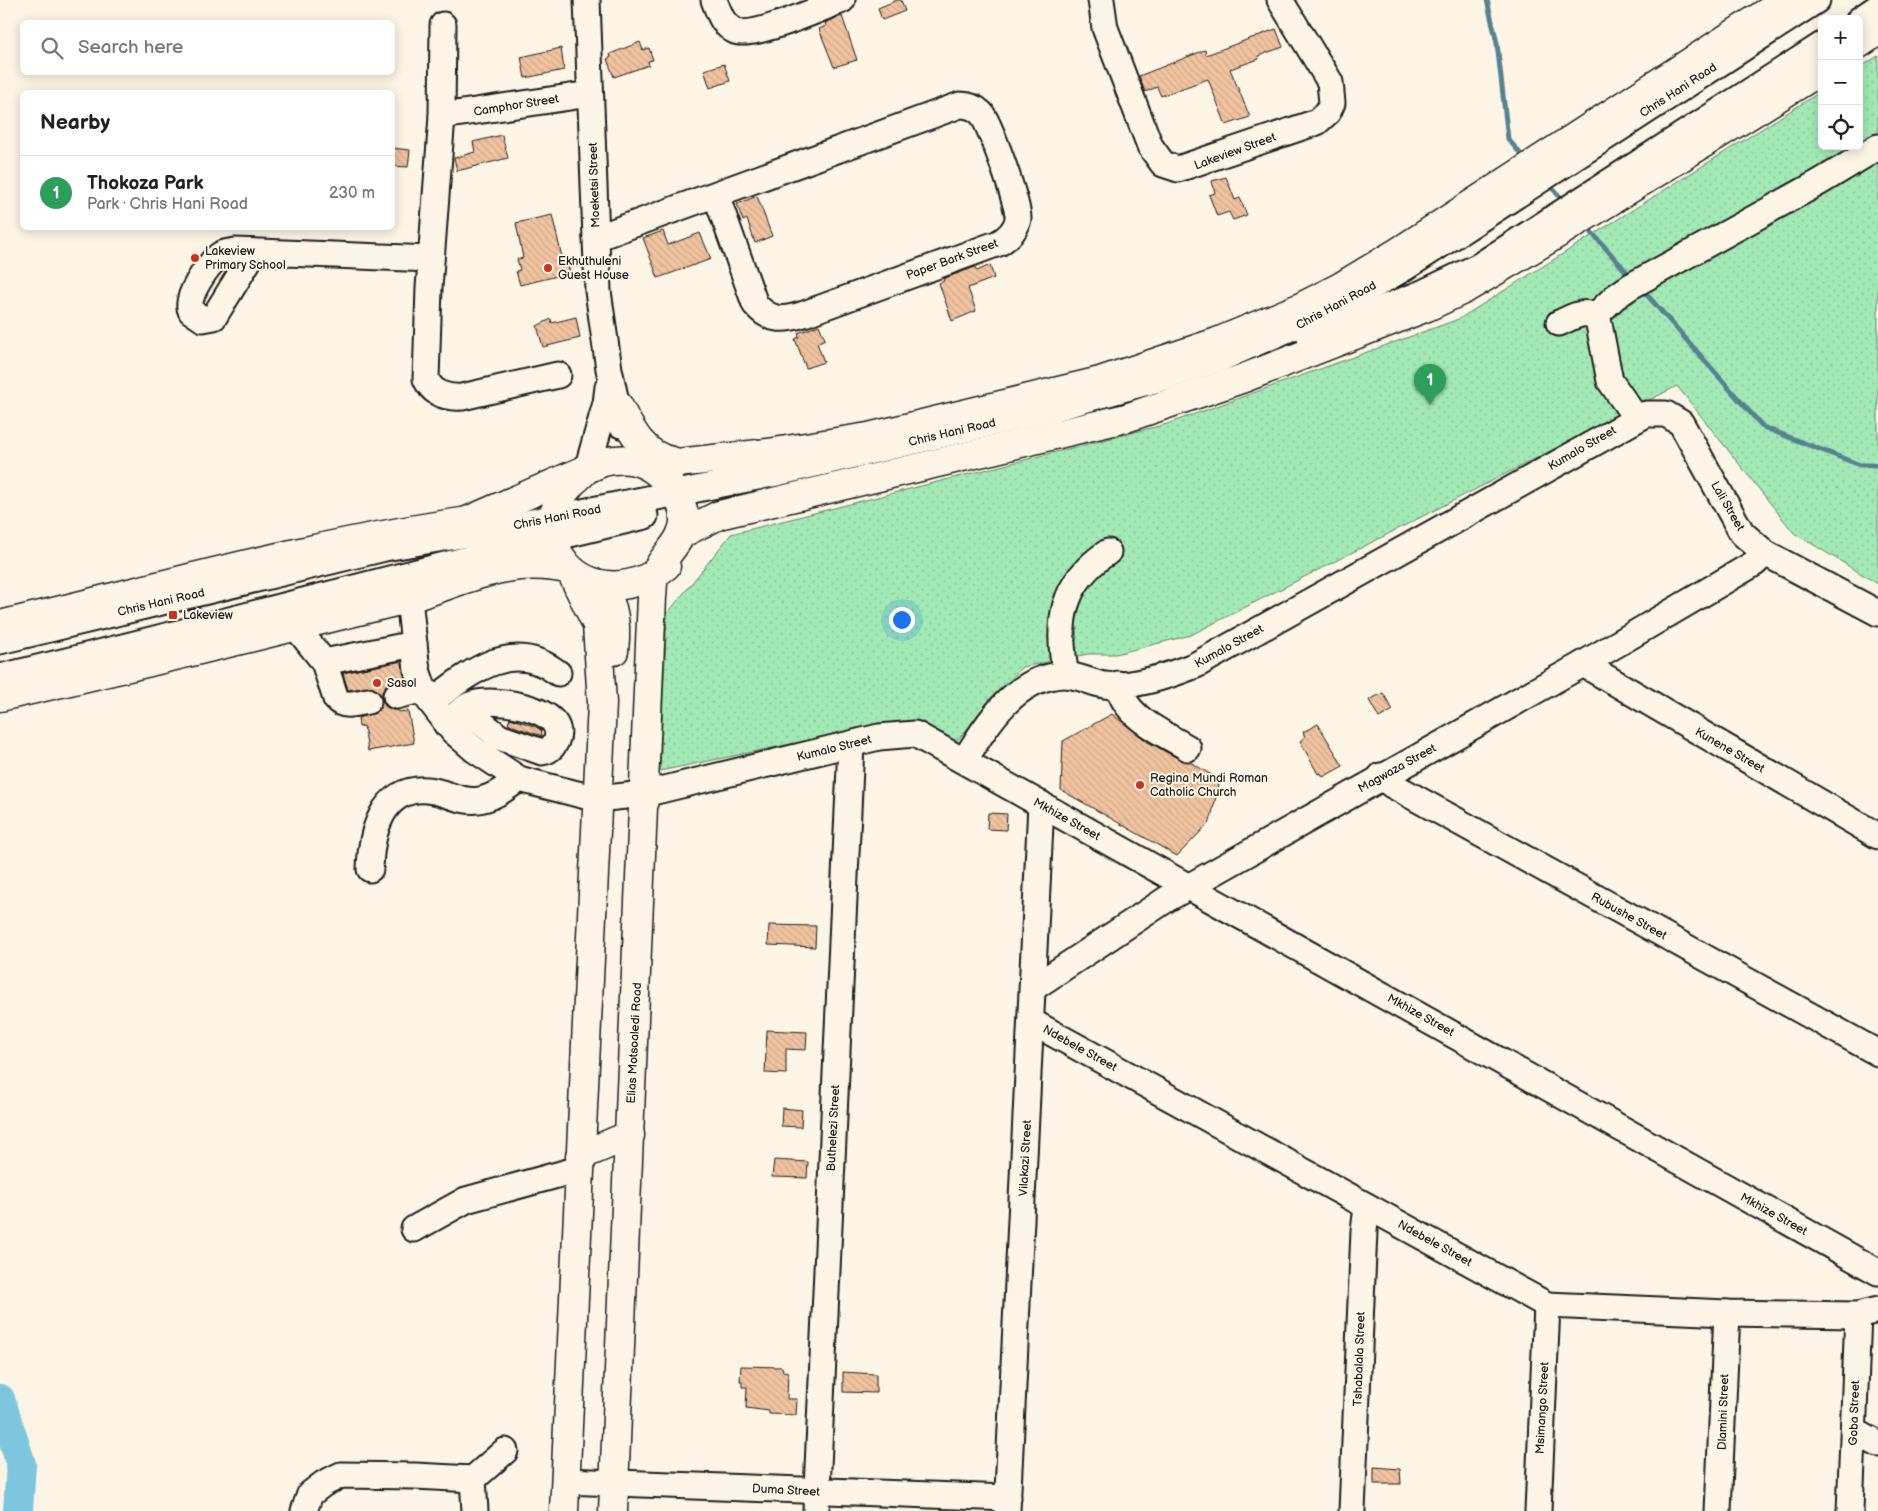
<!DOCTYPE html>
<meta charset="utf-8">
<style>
:root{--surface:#fff;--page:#f2f2f2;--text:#222;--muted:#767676;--line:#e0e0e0;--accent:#c8321e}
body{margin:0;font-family:"Balsamiq Sans",sans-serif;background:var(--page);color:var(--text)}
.controls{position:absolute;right:15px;top:15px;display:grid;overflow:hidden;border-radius:8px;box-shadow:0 2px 12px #0003}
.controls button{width:45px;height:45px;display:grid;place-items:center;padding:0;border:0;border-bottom:1px solid var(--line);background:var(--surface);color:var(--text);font:25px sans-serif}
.you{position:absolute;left:901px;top:619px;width:18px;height:18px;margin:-12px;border:4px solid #fff;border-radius:50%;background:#1a73e8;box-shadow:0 0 0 8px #1a73e833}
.badge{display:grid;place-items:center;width:32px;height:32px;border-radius:50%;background:var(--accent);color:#fff;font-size:16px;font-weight:700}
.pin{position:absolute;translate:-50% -41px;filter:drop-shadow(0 1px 2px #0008)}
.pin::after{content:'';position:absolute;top:26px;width:18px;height:15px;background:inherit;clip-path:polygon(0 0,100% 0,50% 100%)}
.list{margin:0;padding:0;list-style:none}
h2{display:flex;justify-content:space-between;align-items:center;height:65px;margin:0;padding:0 20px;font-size:21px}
h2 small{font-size:16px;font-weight:400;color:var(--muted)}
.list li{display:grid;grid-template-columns:32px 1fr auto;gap:15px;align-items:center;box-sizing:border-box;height:75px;padding:0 20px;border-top:1px solid var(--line)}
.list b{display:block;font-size:19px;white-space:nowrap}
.list p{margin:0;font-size:16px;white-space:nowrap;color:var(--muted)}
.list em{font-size:16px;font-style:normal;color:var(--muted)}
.icon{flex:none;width:28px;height:28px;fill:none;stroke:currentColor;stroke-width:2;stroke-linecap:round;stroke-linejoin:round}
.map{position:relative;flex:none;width:1878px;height:1511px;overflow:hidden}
.search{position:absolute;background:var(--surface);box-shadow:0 2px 12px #0003;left:20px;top:20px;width:375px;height:55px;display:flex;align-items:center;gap:12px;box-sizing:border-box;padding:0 18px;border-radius:8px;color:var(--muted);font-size:19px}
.panel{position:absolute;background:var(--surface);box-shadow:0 2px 12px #0003;left:20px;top:90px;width:375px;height:140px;border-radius:8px}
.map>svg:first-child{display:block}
</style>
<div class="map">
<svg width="1878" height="1511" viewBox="0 0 1878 1511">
<defs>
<pattern id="park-dots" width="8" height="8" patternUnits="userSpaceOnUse" patternTransform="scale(1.25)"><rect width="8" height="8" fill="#a2e9b6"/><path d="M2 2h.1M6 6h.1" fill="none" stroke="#8bc79c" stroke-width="1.8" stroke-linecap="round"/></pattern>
<pattern id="building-back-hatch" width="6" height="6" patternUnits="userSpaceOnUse" patternTransform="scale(1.25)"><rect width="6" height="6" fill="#f1c3a0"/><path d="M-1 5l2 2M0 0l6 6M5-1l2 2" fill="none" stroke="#cea789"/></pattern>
</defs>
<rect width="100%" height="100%" fill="#fcf5e5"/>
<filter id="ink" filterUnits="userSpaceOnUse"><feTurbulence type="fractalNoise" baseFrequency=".02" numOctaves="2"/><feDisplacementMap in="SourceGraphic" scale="10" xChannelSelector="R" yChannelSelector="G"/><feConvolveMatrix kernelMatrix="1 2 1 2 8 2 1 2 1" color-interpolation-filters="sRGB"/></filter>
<g filter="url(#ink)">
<!-- park -->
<path fill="url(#park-dots)" stroke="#5f8269" d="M1878,56V584L1794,533L1677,386L1191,635L1116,654H1088L1022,667L954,744L903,721L660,771L667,614L731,534L1167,424L1459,319L1822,91V146H1859V68Z"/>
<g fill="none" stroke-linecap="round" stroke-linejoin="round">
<!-- stream -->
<g stroke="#568290" stroke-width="5">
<path d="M1487,0L1497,43L1508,139L1525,159"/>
<path d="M1548,183L1565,203"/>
<path d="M1586,226L1632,278"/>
<path d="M1641,288L1763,427L1860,465H1878"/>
</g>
<!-- river -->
<path stroke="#7dc6de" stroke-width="30" d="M0,1399L21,1464L18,1511"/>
</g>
<!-- building -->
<g fill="url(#building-back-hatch)" stroke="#1c1c1c">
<path d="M897,0H901L905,11L882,20L878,8Z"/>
<path d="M842,16L857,60L834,67L819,29L826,26L825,23Z"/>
<path d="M1276,29L1283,47L1258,56L1259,59L1230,69L1250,117L1226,125L1208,79L1161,96L1157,87L1145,92L1139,76L1205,50L1206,55Z"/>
<path d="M640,42L643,50L649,48L653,60L648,61L649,65L614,77L607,59L611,57L610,54Z"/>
<path d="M561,48L564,70L525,78L521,57Z"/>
<path d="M724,64L730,81L710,88L704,70Z"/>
<path d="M502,135L508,158L457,171L454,158L475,152L473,142Z"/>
<path d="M392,148L410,150L408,167L392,166Z"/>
<path d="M1226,177L1235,200L1240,198L1247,215L1233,220L1229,212L1217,216L1209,195L1215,193L1212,181Z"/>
<path d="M757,196L772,236L755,243L747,219L743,221L737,204Z"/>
<path d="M552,215L562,257L566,256L570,273L520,285L516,271L520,270L517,259L523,258L516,223Z"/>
<path d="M663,231L668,245L700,233L711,259L658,278L643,238Z"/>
<path d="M990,265L994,278L968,288L976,311L952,321L939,283L944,281L943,279L975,267L977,271Z"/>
<path d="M576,317L580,338L543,347L537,326L551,319L552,323Z"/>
<path d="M819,325L825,339L817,343L824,362L806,368L795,339L799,337L798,333Z"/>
<path d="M402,661L405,679L386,685L382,692V698L378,691L372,687L348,690L343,673Z"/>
<path d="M1383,693L1393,710L1379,718L1369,700Z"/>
<path d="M382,699L385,706L392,710H398V712L408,711L414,743L368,751L364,726L359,727L358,718L377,712L381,706Z"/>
<path d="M1112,714L1148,742L1181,760L1190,762L1220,780L1210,822L1177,856L1061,790L1063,741Z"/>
<path d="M510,718L534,726L541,730L542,736L510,725L508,724Z"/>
<path d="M1318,724L1343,766L1323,777L1321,773L1318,774L1300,741L1305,737L1303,732Z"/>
<path d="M988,813L1007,814L1006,830L987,829Z"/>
<path d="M769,925L816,926L815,947L768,945Z"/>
<path d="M767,1030L807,1032L806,1050L786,1049V1074L765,1073Z"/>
<path d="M782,1108L802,1110L801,1127L781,1126Z"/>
<path d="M774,1160L808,1162L807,1178L772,1177Z"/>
<path d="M741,1366L782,1367L783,1371L788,1372L787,1399H797L796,1415L769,1414V1411L746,1408L747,1387H742V1381H740Z"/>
<path d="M843,1372L876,1374V1393L843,1392Z"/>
<path d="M1374,1467L1400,1469L1401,1484H1374Z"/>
</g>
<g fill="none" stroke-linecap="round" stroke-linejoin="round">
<defs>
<g id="minor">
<path d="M587,0L598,291L609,369L621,425"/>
<path d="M714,0C719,12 722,25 735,31C752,39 822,8 842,0"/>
<path d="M1101,0L1105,28L1150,146L1163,164L1178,169L1317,122L1328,112L1332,103L1330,82L1280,0"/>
<path d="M1859,20L1878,7"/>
<path d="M443,25L442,116L429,288L426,379C433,394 446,398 462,397L558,375"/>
<path d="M442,116L590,94"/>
<path d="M596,238L960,105C968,105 975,107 981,113C989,121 1020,208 1018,219C1016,230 1009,237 999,243L804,314C783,321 769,321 755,304L716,195"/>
<path d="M254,252L214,317L203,319L191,311C184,298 208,264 220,255C224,252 229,252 235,251L431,259"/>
<path d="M1595,316L1615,297L1631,286L1820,182L1878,147"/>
<path d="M1559,323C1571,318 1586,307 1598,319L1610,381L1636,418"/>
<path d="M1310,337L1420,294L1479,266L1822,45"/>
<path d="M587,470L606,403L608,387"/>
<path d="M296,627L324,662L414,644L409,599"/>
<path d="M0,641L385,548L492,530L772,474L1048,410L1169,376L1219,359L1330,311L1406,267L1817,0"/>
<path d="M414,644L417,670L426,696L453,731L475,750L519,779L597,799L644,794L879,737L915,734L1878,1272"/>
<path d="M324,662L336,699C344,708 357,703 368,701"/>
<path d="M1583,664L1878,836"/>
<path d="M1066,675C1056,623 1061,583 1108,552"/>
<path d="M0,677C216,626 429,566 645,516"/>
<path d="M1118,684C1125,718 1160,731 1188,748"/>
<path d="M396,696L424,689"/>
<path d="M431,702C469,673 512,637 558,673"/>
<path d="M446,724C454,717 461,709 470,705C491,696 571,708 556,741C553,747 549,751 542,752L499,737L476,718L465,721L453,731"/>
<path d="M964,761C987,724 1015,677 1063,675C1076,674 1091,683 1104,685C1131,688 1171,675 1196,665L1646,414H1666L1681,423L1742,533L1765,553L1878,613"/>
<path d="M1381,776L1392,785L1878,1053"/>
<path d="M370,869C371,834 381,787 427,790C445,791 460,803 479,800C494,798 507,787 519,779"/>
<path d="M1033,988L1167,899L1583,664L1755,563L1765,553"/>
<path d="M1032,1022L1547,1305L1727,1313L1858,1315L1878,1310"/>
<path d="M414,1229L466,1200L579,1169"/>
<path d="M1854,1431L1878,1444"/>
<path d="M565,1481L1008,1498"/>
<path d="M304,1511L310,1494L323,1484L341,1475L415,1476L473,1479"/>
<path d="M475,1511L473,1479L505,1451"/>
<path d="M816,1511L851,745"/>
<path d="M1007,1511L1041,804"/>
<path d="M1352,1511L1364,1231L1367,1207"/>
<path d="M1538,1511L1547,1305"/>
<path d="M1718,1511L1727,1313"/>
<path d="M1850,1511L1858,1315"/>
</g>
<g id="major">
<path d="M1859,44L1878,31"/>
<path d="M618,405C630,428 643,456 672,461"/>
<path d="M650,466L768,453L868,437L1100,381L1217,342L1299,308L1340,287L1398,252L1786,0"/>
<path d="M582,474C508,533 587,626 666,566"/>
<path d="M467,521L603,462C625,457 642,459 660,475C676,489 692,513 680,536C674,549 660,560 655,574C652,581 653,590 652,597L613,1511"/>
<path d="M681,534L719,515L1126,418L1244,378L1427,307L1465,289L1549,239L1822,70"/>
<path d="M596,583C615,599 617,627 614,651"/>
<path d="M0,625C160,587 321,540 484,519"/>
<path d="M0,697C129,668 258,636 387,604C453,589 501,553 570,570L597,625L602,703L564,1511"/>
<path d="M580,1156L630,1135"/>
</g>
</defs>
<!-- minor casing -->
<use href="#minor" stroke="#1c1c1c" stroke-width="29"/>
<!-- major casing -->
<use href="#major" stroke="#1c1c1c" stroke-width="31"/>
<!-- minor -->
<use href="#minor" stroke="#fcf5e5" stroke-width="25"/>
<!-- major -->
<use href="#major" stroke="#fcf5e5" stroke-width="28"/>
</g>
</g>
<!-- markers -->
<g fill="#c8321e" stroke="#fcf5e5" stroke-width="2">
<circle cx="195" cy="258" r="5"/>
<circle cx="548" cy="268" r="5"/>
<rect x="168" y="610" width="10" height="10" rx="2.5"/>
<circle cx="377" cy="683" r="5"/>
<circle cx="1140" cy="785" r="5"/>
</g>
<g text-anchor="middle" stroke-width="4" stroke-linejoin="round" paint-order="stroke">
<!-- street labels -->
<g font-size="12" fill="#1c1c1c" stroke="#fcf5e5">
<text transform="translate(1678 90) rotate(-33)" y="4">Chris Hani Road</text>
<text transform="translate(516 105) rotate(-9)" y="4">Camphor Street</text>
<text transform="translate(1235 151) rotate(-20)" y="4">Lakeview Street</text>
<text transform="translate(594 185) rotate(-92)" y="4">Moeketsi Street</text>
<text transform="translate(952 259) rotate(-20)" y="4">Paper Bark Street</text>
<text transform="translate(1336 305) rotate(-28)" y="4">Chris Hani Road</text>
<text transform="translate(952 432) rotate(-13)" y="4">Chris Hani Road</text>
<text transform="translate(1582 448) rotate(-30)" y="4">Kumalo Street</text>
<text transform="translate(1728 506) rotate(60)" y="4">Lali Street</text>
<text transform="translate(557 517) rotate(-11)" y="4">Chris Hani Road</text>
<text transform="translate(161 602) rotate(-13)" y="4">Chris Hani Road</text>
<text transform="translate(1229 646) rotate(-29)" y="4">Kumalo Street</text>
<text transform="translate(834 748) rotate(-14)" y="4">Kumalo Street</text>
<text transform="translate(1730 750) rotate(30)" y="4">Kunene Street</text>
<text transform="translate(1397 768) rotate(-29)" y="4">Magwaza Street</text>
<text transform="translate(1067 819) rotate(29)" y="4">Mkhize Street</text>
<text transform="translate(1629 916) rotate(29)" y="4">Rubushe Street</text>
<text transform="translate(1421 1015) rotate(29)" y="4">Mkhize Street</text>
<text transform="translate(634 1043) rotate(-87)" y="4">Elias Motsoaledi Road</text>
<text transform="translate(1080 1048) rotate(29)" y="4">Ndebele Street</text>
<text transform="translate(833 1128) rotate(-87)" y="4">Buthelezi Street</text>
<text transform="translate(1025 1158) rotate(-87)" y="4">Vilakazi Street</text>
<text transform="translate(1774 1214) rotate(29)" y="4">Mkhize Street</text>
<text transform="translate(1435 1243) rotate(29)" y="4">Ndebele Street</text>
<text transform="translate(1359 1359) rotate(-88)" y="4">Tshabalala Street</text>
<text transform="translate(1542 1408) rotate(-87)" y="4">Msimango Street</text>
<text transform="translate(1723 1412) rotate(-88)" y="4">Dlamini Street</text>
<text transform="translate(1854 1413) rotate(-88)" y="4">Goba Street</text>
<text transform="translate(786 1490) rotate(3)" y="4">Duma Street</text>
</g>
<!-- poi labels -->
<g font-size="12" fill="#1c1c1c" stroke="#fcf5e5" text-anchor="start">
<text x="205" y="255">Lakeview<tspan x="205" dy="14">Primary School</tspan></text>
<text x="558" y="265">Ekhuthuleni<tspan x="558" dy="14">Guest House</tspan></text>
<text x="183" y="619">Lakeview</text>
<text x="387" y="687">Sasol</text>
<text x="1150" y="782">Regina Mundi Roman<tspan x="1150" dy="14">Catholic Church</tspan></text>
</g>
</g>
</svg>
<div class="controls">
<button>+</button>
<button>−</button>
<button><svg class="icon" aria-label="locate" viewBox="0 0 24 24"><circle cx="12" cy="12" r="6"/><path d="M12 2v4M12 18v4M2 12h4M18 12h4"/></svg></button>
</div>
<div class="you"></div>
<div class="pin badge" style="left:1430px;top:405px;background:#2e9e5b">1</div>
<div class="search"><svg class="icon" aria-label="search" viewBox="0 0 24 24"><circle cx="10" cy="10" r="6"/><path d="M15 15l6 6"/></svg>Search here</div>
<section class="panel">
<h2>Nearby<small></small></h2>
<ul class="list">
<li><span class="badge" style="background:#2e9e5b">1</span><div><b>Thokoza Park</b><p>Park · Chris Hani Road</p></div><em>230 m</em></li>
</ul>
</section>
</div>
